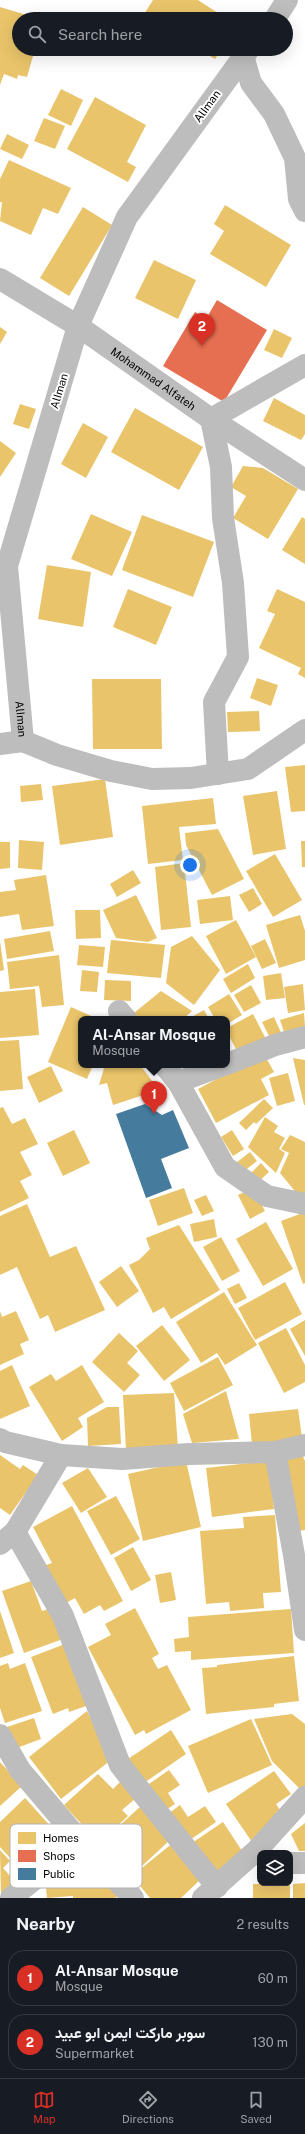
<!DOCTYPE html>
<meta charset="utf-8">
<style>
:root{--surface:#171b24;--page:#242831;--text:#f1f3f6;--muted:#9ea1a6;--line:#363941;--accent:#d93025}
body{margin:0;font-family:"Public Sans",Vazirmatn,sans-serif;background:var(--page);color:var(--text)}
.controls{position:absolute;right:12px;bottom:12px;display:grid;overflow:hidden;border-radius:8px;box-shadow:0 4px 16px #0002}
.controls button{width:36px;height:36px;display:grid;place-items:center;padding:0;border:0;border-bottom:1px solid var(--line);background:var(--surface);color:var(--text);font:20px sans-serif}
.you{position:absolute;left:190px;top:865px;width:14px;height:14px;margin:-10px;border:3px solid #fff;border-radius:50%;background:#1a73e8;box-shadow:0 0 0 6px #1a73e833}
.badge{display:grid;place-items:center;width:26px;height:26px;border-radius:50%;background:var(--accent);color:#fff;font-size:13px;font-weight:700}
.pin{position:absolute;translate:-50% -33px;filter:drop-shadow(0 1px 2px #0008)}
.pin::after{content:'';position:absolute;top:21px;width:14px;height:12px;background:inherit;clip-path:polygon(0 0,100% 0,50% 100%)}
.popup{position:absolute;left:78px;top:1016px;width:152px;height:52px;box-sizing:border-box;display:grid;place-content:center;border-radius:8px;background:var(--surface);filter:drop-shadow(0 1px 3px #0005);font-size:13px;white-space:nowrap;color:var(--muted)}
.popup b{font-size:15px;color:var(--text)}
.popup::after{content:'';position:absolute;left:50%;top:100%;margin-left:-8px;border:8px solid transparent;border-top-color:var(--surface)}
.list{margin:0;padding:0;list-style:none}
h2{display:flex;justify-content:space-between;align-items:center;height:52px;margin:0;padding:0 16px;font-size:17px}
h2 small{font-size:13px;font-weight:400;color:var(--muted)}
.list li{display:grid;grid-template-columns:26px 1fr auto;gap:12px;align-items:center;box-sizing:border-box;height:56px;margin:0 8px 8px;padding:0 8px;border:1px solid var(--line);border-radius:16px}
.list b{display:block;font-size:15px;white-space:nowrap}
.list p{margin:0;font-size:13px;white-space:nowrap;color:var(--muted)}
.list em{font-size:13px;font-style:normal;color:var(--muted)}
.icon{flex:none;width:22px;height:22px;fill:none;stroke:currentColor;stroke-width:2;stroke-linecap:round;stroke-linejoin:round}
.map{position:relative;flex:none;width:305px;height:1898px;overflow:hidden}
.search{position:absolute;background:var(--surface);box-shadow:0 4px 16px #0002;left:12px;right:12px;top:12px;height:44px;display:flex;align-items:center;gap:10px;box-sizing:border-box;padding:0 14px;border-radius:22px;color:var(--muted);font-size:15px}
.sheet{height:180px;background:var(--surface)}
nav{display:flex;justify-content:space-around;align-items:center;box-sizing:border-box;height:56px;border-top:1px solid var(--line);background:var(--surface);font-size:11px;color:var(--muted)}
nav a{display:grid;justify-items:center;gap:2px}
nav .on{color:var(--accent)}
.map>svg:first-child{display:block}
</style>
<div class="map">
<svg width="305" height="1898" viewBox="0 0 305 1898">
<rect width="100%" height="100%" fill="#fff"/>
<!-- homes -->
<g fill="#e9c46a">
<path d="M153,0H198L227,19H141Z"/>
<path d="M0,7L40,19H19V49H35L27,77L18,75L17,79L4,74L0,85Z"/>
<path d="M198,49H222L215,59Z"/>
<path d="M61,89L83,100L71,126L48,115Z"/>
<path d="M95,97L146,125L127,162L136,167L128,182L67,149Z"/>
<path d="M44,118L65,126L55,149L34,141Z"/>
<path d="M7,134L29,145L22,159L0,149Z"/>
<path d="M9,160L71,188L58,214L43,208L31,235L0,221L2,202H0V179Z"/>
<path d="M225,205L291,245L266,287L210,254L224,231L214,224Z"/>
<path d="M83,207L112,225L69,296L40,278Z"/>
<path d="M154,260L196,280L178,319L135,298Z"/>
<path d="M0,327L7,332L0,344Z"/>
<path d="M274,329L292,338L282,358L264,350Z"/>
<path d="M274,398L305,415V434L301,440L263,421Z"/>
<path d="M20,404L36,409L29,429L13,424Z"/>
<path d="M135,408L203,447L179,490L111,452Z"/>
<path d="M83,423L108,437L86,478L61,464Z"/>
<path d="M0,441L16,453L0,477Z"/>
<path d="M243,466L263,468L298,489L268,539L233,518L246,496L231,487Z"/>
<path d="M91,514L132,532L112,576L71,559Z"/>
<path d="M142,515L214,542L193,597L122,570Z"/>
<path d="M302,517L305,519V564L282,550Z"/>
<path d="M47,565L91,572L83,627L38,619Z"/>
<path d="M128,589L172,607L156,645L113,627Z"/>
<path d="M277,589L305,602V678L298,674L301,668L259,648L275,614L267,611Z"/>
<path d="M257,678L278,685L271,706L250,698Z"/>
<path d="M92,679H161L162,749H93Z"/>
<path d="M259,711L260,731L228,732L227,712Z"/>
<path d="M305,765V811L291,812L285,767Z"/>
<path d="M105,779L113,837L60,845L52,786Z"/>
<path d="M41,784L43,800L21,802L20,786Z"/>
<path d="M277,791L286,849L253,855L243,796Z"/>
<path d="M213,798L216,824L179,827L183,860L148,864L142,806Z"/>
<path d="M218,829L244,879L212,895L186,845L185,833Z"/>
<path d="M19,840L44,842L42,870L18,868Z"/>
<path d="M301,841H305V867H302Z"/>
<path d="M0,842H10V868L0,869Z"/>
<path d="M275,854L302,900L273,917L246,871Z"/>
<path d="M184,863L191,927L161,930L155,867Z"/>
<path d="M133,870L141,883L117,897L110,884Z"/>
<path d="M46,875L54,926L22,930L19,914L0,917V892L16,890L14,880Z"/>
<path d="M253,888L262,904L249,912L239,895Z"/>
<path d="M136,895L157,938L148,942L116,938L103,910Z"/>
<path d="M230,896L233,920L200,924L197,900Z"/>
<path d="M75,910H100L101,938L76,939Z"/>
<path d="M300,915L305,931V960L279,968L266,925Z"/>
<path d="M236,920L256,957L226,974L206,936Z"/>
<path d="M50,931L54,951L7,959L4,939Z"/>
<path d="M192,936L220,970L194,1005L166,983L171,947Z"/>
<path d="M265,939L276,963L262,969L251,946Z"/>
<path d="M111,940L165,945L161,978L107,973Z"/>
<path d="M0,941L4,970L0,971Z"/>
<path d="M79,945L105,947L103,967L77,965Z"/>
<path d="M59,955L64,1005L42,1007L39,986L10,989L7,962Z"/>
<path d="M248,964L255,978L231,993L223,979Z"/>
<path d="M82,970L99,972L97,992L80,991Z"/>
<path d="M281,973L285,998L266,1000L263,976Z"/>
<path d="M105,980L131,981V1001L104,1000Z"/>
<path d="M303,984L305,1010L288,1013L284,987Z"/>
<path d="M251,985L261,1003L244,1012L234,995Z"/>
<path d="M35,989L39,1035L0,1038V992Z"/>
<path d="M161,991L192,1011L183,1019H139L134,1013Z"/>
<path d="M229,994L242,1015L227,1024V1019H215L208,1007Z"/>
<path d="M71,1007L98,1019H81V1065H93L87,1079L48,1062Z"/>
<path d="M204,1010L209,1019H188Z"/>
<path d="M304,1013L305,1026L284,1032L280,1020Z"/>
<path d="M253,1014L266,1039L238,1053L227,1032V1028Z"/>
<path d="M274,1017L283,1037L272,1042L262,1022Z"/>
<path d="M19,1040L23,1089L0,1091V1041Z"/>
<path d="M264,1054L274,1072L261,1079L269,1095L216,1123L198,1089Z"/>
<path d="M293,1058L305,1060V1105H304Z"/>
<path d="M105,1065H140L159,1090L113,1105L107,1083L99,1085Z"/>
<path d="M51,1066L63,1091L39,1103L27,1077Z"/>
<path d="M288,1073L295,1101L277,1106L269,1078Z"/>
<path d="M264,1099L273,1108L256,1124L254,1122L246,1130L239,1123Z"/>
<path d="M3,1107L12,1124L25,1118L38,1144L20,1152L32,1175L20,1181L29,1198L0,1212V1108Z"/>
<path d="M265,1117L278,1126L274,1132L285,1138L279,1149L285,1153L276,1173L248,1147Z"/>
<path d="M74,1130L90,1163L63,1176L47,1143Z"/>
<path d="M232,1130L244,1149L233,1156L221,1137Z"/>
<path d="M290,1135L305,1142V1200L303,1201L280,1173L289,1153L281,1149Z"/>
<path d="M250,1152L257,1161L243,1172L236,1163Z"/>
<path d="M261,1163L269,1172L257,1183L250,1174Z"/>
<path d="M184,1188L193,1213L158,1226L149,1200Z"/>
<path d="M253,1188L265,1211L250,1219L238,1195Z"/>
<path d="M206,1195L214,1211L202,1216L194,1200Z"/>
<path d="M27,1204L50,1257L76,1246L105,1310L55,1332L48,1315L40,1319L17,1267L0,1275V1216Z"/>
<path d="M305,1212V1283L303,1284L281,1221Z"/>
<path d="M214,1219L217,1237L194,1242L190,1224Z"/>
<path d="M266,1222L293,1269L263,1286L236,1239Z"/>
<path d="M179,1225L220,1290L171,1319L164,1307L153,1313L129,1265L139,1260L150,1249L146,1238Z"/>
<path d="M221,1237L240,1271L222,1281L203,1247Z"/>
<path d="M121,1266L139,1291L117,1307L99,1282Z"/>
<path d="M285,1282L302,1314L255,1340L238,1308Z"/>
<path d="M239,1283L247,1298L235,1304L227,1289Z"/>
<path d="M224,1292L257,1345L225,1365L217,1353L201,1363L176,1322Z"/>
<path d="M0,1311L2,1317L16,1311L29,1340L20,1344L24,1354L0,1365Z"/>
<path d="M305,1320V1356L290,1329Z"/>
<path d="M162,1325L190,1360L164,1381L136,1346Z"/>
<path d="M286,1328L305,1365V1382L284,1393L258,1343Z"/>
<path d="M119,1333L138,1351L127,1363L140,1375L124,1392L92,1362Z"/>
<path d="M218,1357L233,1385L184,1411L170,1383Z"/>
<path d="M12,1365L30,1406L0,1419V1371Z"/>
<path d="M82,1365L104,1402L78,1418L83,1427L62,1441L29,1387L51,1374L56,1381Z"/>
<path d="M226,1391L239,1439L192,1443L183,1414Z"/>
<path d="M174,1393L178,1448L126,1450L123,1395Z"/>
<path d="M107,1407H119L121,1444L88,1446L87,1418Z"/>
<path d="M298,1409L302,1438L252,1444L249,1414Z"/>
<path d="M302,1454L305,1461V1530L297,1531L281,1459Z"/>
<path d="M0,1455L20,1469L23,1465L38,1475L10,1515L0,1508Z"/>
<path d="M186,1461L201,1527L143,1541L128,1474Z"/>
<path d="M268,1461L274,1509L212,1517L206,1468Z"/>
<path d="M88,1468L107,1497L81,1513L62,1483Z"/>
<path d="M116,1496L140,1539L111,1555L87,1511Z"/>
<path d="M72,1506L123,1601L104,1611L100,1605L84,1614L75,1598L66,1603L46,1565L52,1563L33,1527Z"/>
<path d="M275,1515L281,1592L263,1593L264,1608L230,1611L229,1602L206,1604L200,1531L244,1528L243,1517Z"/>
<path d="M133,1547L151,1580L131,1591L114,1558Z"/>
<path d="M171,1572L176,1600L160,1603L155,1575Z"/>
<path d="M31,1581L42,1611L52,1608L63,1639L24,1653L2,1591Z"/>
<path d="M135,1608L159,1654L152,1658L158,1669L167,1665L191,1710L146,1734L144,1730L135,1735L88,1647L111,1635L105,1624Z"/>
<path d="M291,1609L294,1653L191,1660V1651L175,1652L174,1639L189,1637L188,1617Z"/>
<path d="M0,1611L14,1653L0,1658Z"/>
<path d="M65,1644L89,1705L69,1712L68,1708L53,1714L31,1657Z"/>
<path d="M294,1656L299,1701L274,1704V1707L206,1714L202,1668L217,1667V1665Z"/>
<path d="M8,1663L10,1669L25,1663L42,1711L5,1723L0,1708V1666Z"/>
<path d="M87,1711L111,1760L61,1799L29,1757Z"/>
<path d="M292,1714L305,1724V1786L301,1790L272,1761L254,1719Z"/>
<path d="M34,1718L41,1739L14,1749L7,1727Z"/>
<path d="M251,1719L272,1765L208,1793L188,1746Z"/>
<path d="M171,1730L186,1754L144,1783L128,1759Z"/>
<path d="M0,1762L22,1786L0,1806Z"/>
<path d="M169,1770L180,1785L168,1793L175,1804L163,1812L146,1786Z"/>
<path d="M274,1771L291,1794L276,1804L282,1813L252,1842L226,1804Z"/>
<path d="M98,1774L113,1789L121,1781L136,1798L122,1810L128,1816L99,1843L64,1805Z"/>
<path d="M25,1798L62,1839L25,1874L0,1847V1822Z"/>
<path d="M180,1805L188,1817L205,1806L216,1822L187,1842L168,1814Z"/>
<path d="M141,1806L171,1839L142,1866L135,1858L130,1862L107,1837Z"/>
<path d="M223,1822L244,1854L216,1872L189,1845Z"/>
<path d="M305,1823V1851H299L291,1834Z"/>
<path d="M174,1842L204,1876L181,1898H150L132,1876Z"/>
<path d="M0,1850L10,1861L3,1868L18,1885L1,1898Z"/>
<path d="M95,1863L119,1891L116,1898H73V1896L47,1898L45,1878L67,1866Z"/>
<path d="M290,1883V1898H253V1884Z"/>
<path d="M305,1883V1898H293V1884Z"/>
</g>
<!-- shops -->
<path fill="#e76f51" d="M217,300L267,330L224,402L163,366L195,312L206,319Z"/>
<!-- public -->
<path fill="#457b9d" d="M145,1104L162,1115L173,1110L189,1148L161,1159L172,1188L146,1198L116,1114Z"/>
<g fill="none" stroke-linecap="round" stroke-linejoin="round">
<!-- street -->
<g stroke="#bdbdbd" stroke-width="22">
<path d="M275,19L287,0"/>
<path id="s1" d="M249,49L127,217L78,326L7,566L23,741L57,755L111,771L152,779L191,778L248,769L305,730"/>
<path d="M243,56L251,83L274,114L295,158L299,199L305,211"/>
<path id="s2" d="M0,279L78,326L211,419L305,480"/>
<path d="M0,744L23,741"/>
<path d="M218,774L214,702L238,657L233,583L223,518L221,467L211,419L305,365"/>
<path d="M119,1011L126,1019"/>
<path d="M227,1064L275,1045L305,1037"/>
<path d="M164,1065L178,1082L225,1167L267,1196L305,1204"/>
<path d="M178,1082L224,1065"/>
<path d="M0,1439L5,1442L61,1455L15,1532L63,1616L120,1765L217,1887"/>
<path d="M275,1452L294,1555L305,1630"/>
<path d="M61,1455L122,1459L189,1454L275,1452L305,1445"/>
<path d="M0,1544L15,1532"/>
<path d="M0,1735L20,1770L81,1842L133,1898"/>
<path d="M290,1863H305"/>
<path d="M11,1898L81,1842"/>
<path d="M203,1898L257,1850L305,1797"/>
</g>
</g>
<g text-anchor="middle" stroke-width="4" stroke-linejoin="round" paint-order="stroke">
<!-- street labels -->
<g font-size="11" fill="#000" stroke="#fff">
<text transform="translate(207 106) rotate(-54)" y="4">AlIman</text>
<text dy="4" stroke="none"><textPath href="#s2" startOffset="183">Mohammad Alfateh</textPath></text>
<text transform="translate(59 391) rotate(-73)" y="4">AlIman</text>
<text dy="4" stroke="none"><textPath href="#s1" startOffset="731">AlIman</textPath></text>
</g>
</g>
<!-- legend -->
<rect x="10" y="1824" width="132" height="64" rx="6" fill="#fff" stroke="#b2b2b2" stroke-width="1"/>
<rect x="18" y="1832" width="18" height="12" fill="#e9c46a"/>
<rect x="18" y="1850" width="18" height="12" fill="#e76f51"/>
<rect x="18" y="1868" width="18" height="12" fill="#457b9d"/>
<g font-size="11" fill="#000">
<text x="43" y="1842">Homes</text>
<text x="43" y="1860">Shops</text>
<text x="43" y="1878">Public</text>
</g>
</svg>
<div class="controls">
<button><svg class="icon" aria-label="layers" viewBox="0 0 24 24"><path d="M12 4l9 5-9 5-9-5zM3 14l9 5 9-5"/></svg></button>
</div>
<div class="you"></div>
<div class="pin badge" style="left:154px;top:1114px">1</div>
<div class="popup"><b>Al-Ansar Mosque</b>Mosque</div>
<div class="pin badge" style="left:202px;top:346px">2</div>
<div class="search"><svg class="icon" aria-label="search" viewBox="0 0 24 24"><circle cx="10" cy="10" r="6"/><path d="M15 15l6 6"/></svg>Search here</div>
</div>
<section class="sheet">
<h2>Nearby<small>2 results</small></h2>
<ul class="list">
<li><span class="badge">1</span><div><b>Al-Ansar Mosque</b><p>Mosque</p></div><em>60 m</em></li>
<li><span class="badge">2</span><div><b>سوبر ماركت ايمن ابو عبيد</b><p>Supermarket</p></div><em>130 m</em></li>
</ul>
</section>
<nav>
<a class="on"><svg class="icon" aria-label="map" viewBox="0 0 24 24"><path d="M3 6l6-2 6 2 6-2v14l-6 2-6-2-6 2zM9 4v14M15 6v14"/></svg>Map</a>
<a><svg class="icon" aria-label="directions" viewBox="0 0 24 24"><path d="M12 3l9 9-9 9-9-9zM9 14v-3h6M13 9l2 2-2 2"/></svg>Directions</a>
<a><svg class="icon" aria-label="saved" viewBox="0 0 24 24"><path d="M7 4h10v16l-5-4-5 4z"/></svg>Saved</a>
</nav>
